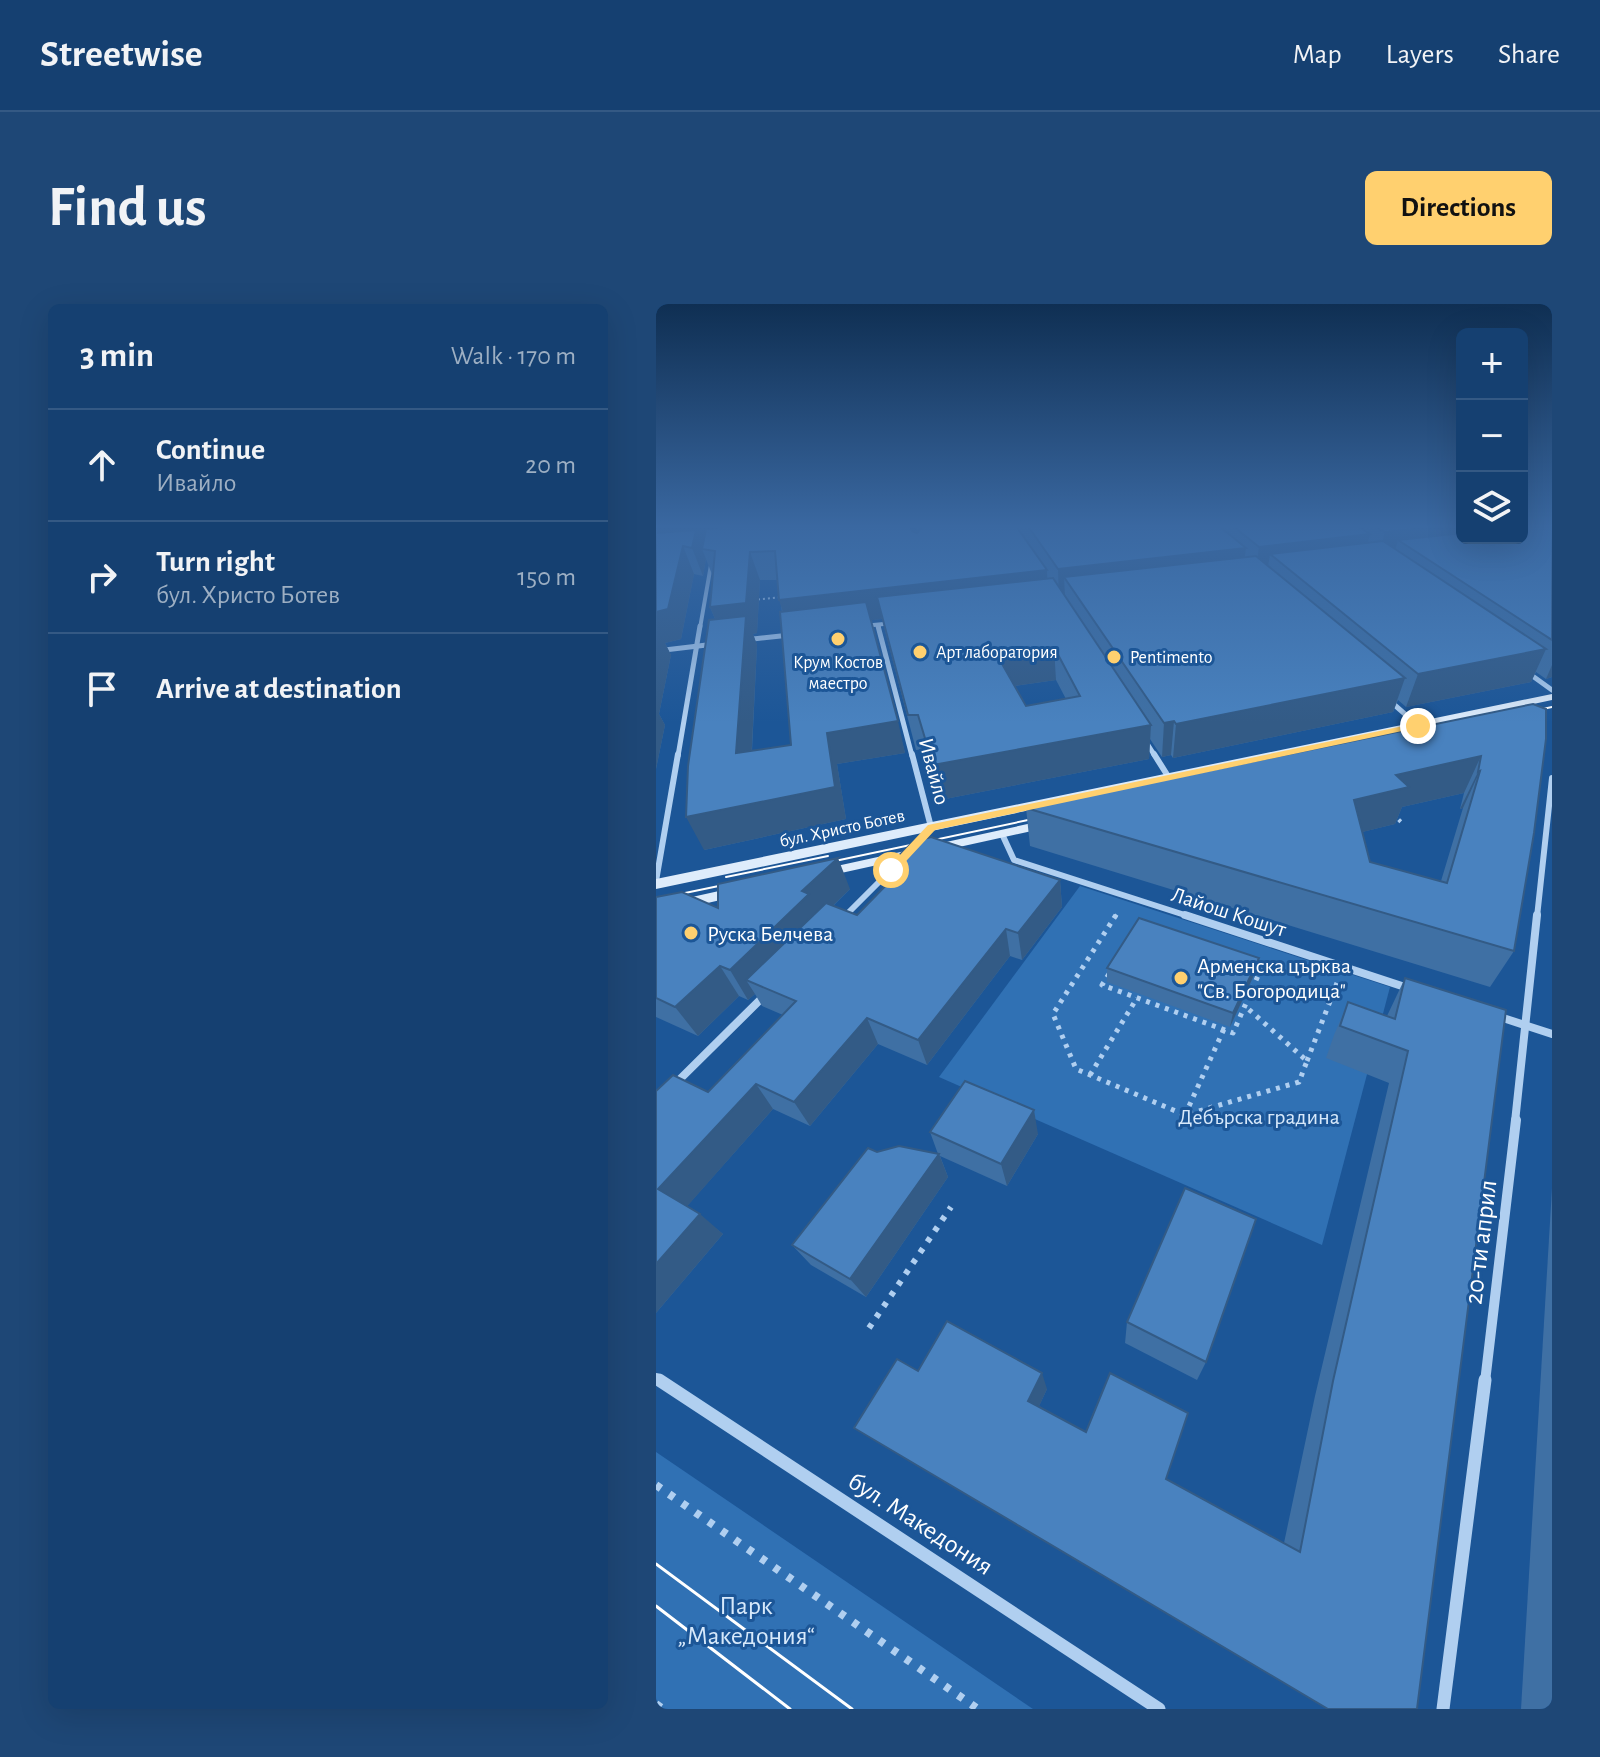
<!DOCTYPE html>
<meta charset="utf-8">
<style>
:root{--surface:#154071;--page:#1e4776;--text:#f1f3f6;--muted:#9dafc3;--line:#345984;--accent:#ffd06f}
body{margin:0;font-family:"Alegreya Sans",sans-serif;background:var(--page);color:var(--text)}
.controls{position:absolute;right:24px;top:24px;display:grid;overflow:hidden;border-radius:12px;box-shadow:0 8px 32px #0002}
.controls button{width:72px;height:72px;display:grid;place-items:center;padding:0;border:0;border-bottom:2px solid var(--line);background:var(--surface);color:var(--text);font:40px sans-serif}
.stop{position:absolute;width:24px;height:24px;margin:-18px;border:6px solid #ffd06f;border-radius:50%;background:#fff}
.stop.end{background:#ffd06f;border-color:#fff;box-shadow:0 2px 8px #0008}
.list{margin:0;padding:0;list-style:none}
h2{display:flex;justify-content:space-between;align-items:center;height:104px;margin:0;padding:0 32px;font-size:34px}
h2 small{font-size:26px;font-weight:400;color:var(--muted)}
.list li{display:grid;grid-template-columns:52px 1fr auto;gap:24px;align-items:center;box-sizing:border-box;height:112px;padding:0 32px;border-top:2px solid var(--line)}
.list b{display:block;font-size:30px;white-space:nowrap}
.list p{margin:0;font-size:26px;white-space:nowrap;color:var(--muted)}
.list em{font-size:26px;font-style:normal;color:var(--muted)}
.icon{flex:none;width:44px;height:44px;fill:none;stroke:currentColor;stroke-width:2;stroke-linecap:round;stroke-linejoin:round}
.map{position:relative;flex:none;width:896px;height:1405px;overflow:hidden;border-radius:12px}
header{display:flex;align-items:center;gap:48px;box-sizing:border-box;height:112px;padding:0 40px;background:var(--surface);border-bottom:2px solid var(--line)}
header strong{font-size:38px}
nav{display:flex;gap:44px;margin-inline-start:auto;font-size:28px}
.intro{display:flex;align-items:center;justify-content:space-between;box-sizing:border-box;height:192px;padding:0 48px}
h1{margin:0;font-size:56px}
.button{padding:20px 36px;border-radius:12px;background:var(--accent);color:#111;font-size:28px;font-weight:700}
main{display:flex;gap:48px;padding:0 48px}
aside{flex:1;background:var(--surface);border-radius:12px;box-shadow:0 8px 32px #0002}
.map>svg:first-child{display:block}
</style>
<header>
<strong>Streetwise</strong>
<nav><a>Map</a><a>Layers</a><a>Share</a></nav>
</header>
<div class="intro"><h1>Find us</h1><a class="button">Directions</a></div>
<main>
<aside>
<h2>3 min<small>Walk · 170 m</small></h2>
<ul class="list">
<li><svg class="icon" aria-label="ahead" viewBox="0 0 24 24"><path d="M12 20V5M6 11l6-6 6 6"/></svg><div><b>Continue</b><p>Ивайло</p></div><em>20 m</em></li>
<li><svg class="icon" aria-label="right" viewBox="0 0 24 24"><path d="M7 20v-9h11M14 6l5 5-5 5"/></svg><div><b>Turn right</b><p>бул. Христо Ботев</p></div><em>150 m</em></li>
<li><svg class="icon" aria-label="arrive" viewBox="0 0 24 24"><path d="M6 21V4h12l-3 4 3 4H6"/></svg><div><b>Arrive at destination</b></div></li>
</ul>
</aside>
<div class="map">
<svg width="896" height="1405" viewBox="0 0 896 1405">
<rect width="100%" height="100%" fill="#1c5697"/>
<!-- green -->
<g fill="#3071b4">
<path d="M424,582L734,683L666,941L283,773Z"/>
<path d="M0,1148L377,1405H0Z"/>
</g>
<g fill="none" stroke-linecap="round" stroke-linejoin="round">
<!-- path-far4 -->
<path stroke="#b0cff0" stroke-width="2" stroke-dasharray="2 3" stroke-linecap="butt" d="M97,296L127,293"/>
<!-- path-far3 -->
<g stroke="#b0cff0" stroke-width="4" stroke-dasharray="3 5" stroke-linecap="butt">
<path d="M737,510L746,519"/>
<path d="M459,613L462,609"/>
</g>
<!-- path-far2 -->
<g stroke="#b0cff0" stroke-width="5" stroke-dasharray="4 6" stroke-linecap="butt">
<path d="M460,611L397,710L420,765L529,811L643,778L651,757L589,702"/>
<path d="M453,670L446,681L577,729L608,658"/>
<path d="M651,757L681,679"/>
<path d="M434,771L481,694"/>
<path d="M529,811L568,725"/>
</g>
<!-- path-far1 -->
<path stroke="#b0cff0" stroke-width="6" stroke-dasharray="5 8" stroke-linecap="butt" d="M213,1024L295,903"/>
<!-- path -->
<g stroke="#b0cff0" stroke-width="8" stroke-dasharray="6 10" stroke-linecap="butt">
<path d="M0,1181L322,1405"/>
<path d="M0,1400L7,1405"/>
</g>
<!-- minor-far5 -->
<g stroke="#b0cff0" stroke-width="4">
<path d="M222,321L223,324"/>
<path d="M207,322L238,319"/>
<path d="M44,324L56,255"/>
</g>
<!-- minor-far4 -->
<g stroke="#b0cff0" stroke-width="5">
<path d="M222,322L256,452"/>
<path d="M88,336L134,331"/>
<path d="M0,347L59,340"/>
<path d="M871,368L896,386"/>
<path d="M734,397L766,425"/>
<path d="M490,438L499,452"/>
<path d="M22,452L44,322"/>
</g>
<!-- minor-far3 -->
<g stroke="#b0cff0" stroke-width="6">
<path d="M256,450L275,523L260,542"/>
<path d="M498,450L515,477"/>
<path d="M346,530L358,556L535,613"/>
<path d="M0,577L22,450"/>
<path d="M188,613L241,560"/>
<path d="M881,613L896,474"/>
</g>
<!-- minor-far2 -->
<g stroke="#b0cff0" stroke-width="8">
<path d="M529,611L755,685"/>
<path d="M186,615L190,611"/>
<path d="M841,712L896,730"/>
<path d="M18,781L110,690"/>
<path d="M859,818L881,611"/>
</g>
<!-- minor-far1 -->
<g stroke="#b0cff0" stroke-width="10">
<path d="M0,1074L6,1078"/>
<path d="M829,1078L860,816"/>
</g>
<!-- minor -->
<g stroke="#b0cff0" stroke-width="13">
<path d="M3,1076L503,1405"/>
<path d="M787,1405L829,1076"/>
</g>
<!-- secondary -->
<g fill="#deecfb" fill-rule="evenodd">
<path d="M896,390V396L0,585V575Z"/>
<path d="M390,516L394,517V523L167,573L160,569L167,565Z"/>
<path d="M81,583L86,585L88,588L86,591L0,611V601Z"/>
</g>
<!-- tram-far1 -->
<g stroke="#fff" stroke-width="2">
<path d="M868,409L896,403"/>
<path d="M160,561L391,512"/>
<path d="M70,573L172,552"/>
<path d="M0,595L82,578"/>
</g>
<!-- tram -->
<g stroke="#fff" stroke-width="3">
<path d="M0,1260L196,1405"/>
<path d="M0,1302L134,1405"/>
</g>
</g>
<!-- wall -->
<g fill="#3f70a4" fill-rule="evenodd">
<path d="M0,222H256H254L256,227L261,229V222H896V373L890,375L880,368L875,378L750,403L742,396L737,408L517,454L515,451L506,453L494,435L493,455L284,496L269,445L260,446L226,315L215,316L249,449L181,460L190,515L48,546L59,315L54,303L57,273L50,255L47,272L38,270L25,335L9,339L15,351L3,410L9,421L0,465ZM104,276H121L126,308L135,441L96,447L101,341L97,330L101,329ZM400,376L410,395L370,402L359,382Z"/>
<path d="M877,400L858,647L834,683L374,542L370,504ZM808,489L804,505L807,504L785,577L714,558L706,528L739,520L746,503Z"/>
<path d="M233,561L404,576L406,603L366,656L354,652L271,761L222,740L154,822L117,805L31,902L67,930L0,1009L52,788L127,711L106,702L99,690L92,696L83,692L42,732L0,713V593L62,604L194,585L177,602L201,611L237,574Z"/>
<path d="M451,664L599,669L574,723L451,678Z"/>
<path d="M749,674L850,706L761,1405L262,1067L391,1085L383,1102L510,1175L628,1239L659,1092L733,779L670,754L678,731L692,698L731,712Z"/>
<path d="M274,828L382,830L351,882L284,852L292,873L210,993L155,961L136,941L221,848L282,850Z"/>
<path d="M896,884V1405H865Z"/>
<path d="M471,1018L550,1058L541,1076L469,1039Z"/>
</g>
<!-- shaded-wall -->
<g fill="#335b86">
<path d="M0,222H256L63,242L56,223L52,243L46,245L50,255L47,272L36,244L27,242L38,270L25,335L9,339L15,351L3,410L9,421L0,465Z"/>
<path d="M787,222H806V234L742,236L737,254L721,256L729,228Z"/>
<path d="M714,230L707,258L614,250L611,269L599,270L603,243Z"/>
<path d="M590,244L586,272L408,273L409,293L403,294L402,265Z"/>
<path d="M94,248L104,276L101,329L97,330L101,341L94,481L80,449L67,334L54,303Z"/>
<path d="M391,266L392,295L221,293L226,315L133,326L123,296Z"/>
<path d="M398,343L400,376L345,384L341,351Z"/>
<path d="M890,345L875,378L750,403L762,370Z"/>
<path d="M896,361V373L890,375Z"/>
<path d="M749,374L737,408L517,454L520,420Z"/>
<path d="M242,417L249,449L181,460L190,515L48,546L30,513L171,429Z"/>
<path d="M518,417L515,451L506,453L508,419Z"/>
<path d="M495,421L493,455L284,496L277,461Z"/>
<path d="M825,452L808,489L746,503L739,520L686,533L698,496L740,471Z"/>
<path d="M824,467L807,504L804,505L822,468Z"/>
<path d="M182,554L194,585L164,614L90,676L99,690L92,696L74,666L146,587Z"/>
<path d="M404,576L406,603L366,656L362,629Z"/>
<path d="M350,625L354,652L271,761L262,736Z"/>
<path d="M603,654L599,669L574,723L577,709Z"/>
<path d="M64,662L83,692L42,732L19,703Z"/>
<path d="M211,714L222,740L154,822L138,798Z"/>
<path d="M100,780L117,805L27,907L2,885Z"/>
<path d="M378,806L382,830L351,882L345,860Z"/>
<path d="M283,850L292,873L210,993L194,975Z"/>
<path d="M44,910L67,930L0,1009V960Z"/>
<path d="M386,1069L391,1085L379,1111L372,1097Z"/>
</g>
<!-- building -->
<g fill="#4982bf" stroke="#335b86" stroke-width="2" fill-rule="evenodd">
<path d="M79,222H254L256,227L261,229L265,224L264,222H360L391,266L123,296L119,247L94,248L90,299L54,303L59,247L46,245L50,225Z"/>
<path d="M372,222H563L590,244L402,265Z"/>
<path d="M577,222H701L714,230L603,243Z"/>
<path d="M718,222H787L729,228Z"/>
<path d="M866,222H896V336L742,236L806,229V234H866Z"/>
<path d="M40,226L36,244L27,242L12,305L0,308V229Z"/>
<path d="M727,237L890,345L762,370L614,250Z"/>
<path d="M600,252L749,374L520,420L518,417L508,419L408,273Z"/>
<path d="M397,274L495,421L277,461L262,411H252L221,293ZM398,343L424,392L370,402L341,351Z"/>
<path d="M210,298L242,417L171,429L179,483L30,513L32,462L53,316L90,312L80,449L135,441L124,308Z"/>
<path d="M877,400L890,405V435L878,529L858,647L370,504ZM825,452L822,468L824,467L791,579L714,558L698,496L753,483L740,471Z"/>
<path d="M275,533L404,576L362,629L350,625L262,736L211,714L138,798L100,780L2,885L44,910L0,960V787L17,771L52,788L140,697L90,676L170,599L201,611L246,565L233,561L257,538Z"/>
<path d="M182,554L146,587L153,590L74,666L64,662L19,703L0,694V593L26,588L62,604V580Z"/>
<path d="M483,614L603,654L577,709L451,664Z"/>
<path d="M749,674L850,706L761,1405H672L198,1124L241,1055L262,1067L291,1017L386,1069L372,1097L430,1128L454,1069L532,1109L510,1175L644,1248L677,1077L752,747L684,722L692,698L739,715Z"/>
<path d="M309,777L378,806L345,860L274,828Z"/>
<path d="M243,842L283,850L194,975L136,941L212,844L221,848Z"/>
<path d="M529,884L600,915L550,1058L471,1018Z"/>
</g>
<!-- sky -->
<linearGradient id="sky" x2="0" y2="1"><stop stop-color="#0f2f53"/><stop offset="0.53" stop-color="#3a68a1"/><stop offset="1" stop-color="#3a68a1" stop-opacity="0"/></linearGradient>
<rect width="896" height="419" fill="url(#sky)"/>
<!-- route -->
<path fill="#ffd06f" d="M762,419L765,423L279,526L239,569L230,566L272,521Z"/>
<!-- markers -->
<g fill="#ffd06f" stroke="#1c5697" stroke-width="3">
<circle cx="182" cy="335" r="8"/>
<circle cx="264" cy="348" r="8"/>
<circle cx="458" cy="353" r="8"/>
<circle cx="35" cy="629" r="8"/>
<circle cx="525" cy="674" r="8"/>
</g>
<g text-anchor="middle" stroke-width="6" stroke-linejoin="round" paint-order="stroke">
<!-- far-poi labels -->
<g font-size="18" fill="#fff" stroke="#1c5697" text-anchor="start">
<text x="280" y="354">Арт лаборатория</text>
<text x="474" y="359">Pentimento</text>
<text x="182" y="364" text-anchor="middle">Крум Костов<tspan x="182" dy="21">маестро</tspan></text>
</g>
<!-- far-street labels -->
<g font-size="18" fill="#fff" stroke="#1c5697">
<text transform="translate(186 524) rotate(-12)" y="6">бул. Христо Ботев</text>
</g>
<!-- street labels -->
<g font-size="22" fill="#fff" stroke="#1c5697">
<text transform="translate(279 467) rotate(75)" y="8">Ивайло</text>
<text transform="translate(573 607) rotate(18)" y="8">Лайош Кошут</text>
</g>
<!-- poi labels -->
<g font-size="22" fill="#fff" stroke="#1c5697" text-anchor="start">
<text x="51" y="637">Руска Белчева</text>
<text x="541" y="669">Арменска църква<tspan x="541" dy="25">"Св. Богородица"</tspan></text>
</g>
<!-- park labels -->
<g font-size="22" fill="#d7e9fb" stroke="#1c5697">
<text x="603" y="820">Дебърска градина</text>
</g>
<!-- near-street labels -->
<g font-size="26" fill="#fff" stroke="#1c5697">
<text transform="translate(824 938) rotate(-83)" y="9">20-ти април</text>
<text transform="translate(265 1219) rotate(33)" y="9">бул. Македония</text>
</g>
<!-- near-park labels -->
<g font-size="26" fill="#d7e9fb" stroke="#1c5697">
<text x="90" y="1310">Парк<tspan x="90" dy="30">„Македония“</tspan></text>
</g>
</g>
</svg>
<div class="controls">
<button>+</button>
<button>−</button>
<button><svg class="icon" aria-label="layers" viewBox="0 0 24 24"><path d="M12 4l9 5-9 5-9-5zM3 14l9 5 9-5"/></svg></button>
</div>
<div class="stop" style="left:235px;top:566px"></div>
<div class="stop end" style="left:762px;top:422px"></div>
</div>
</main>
